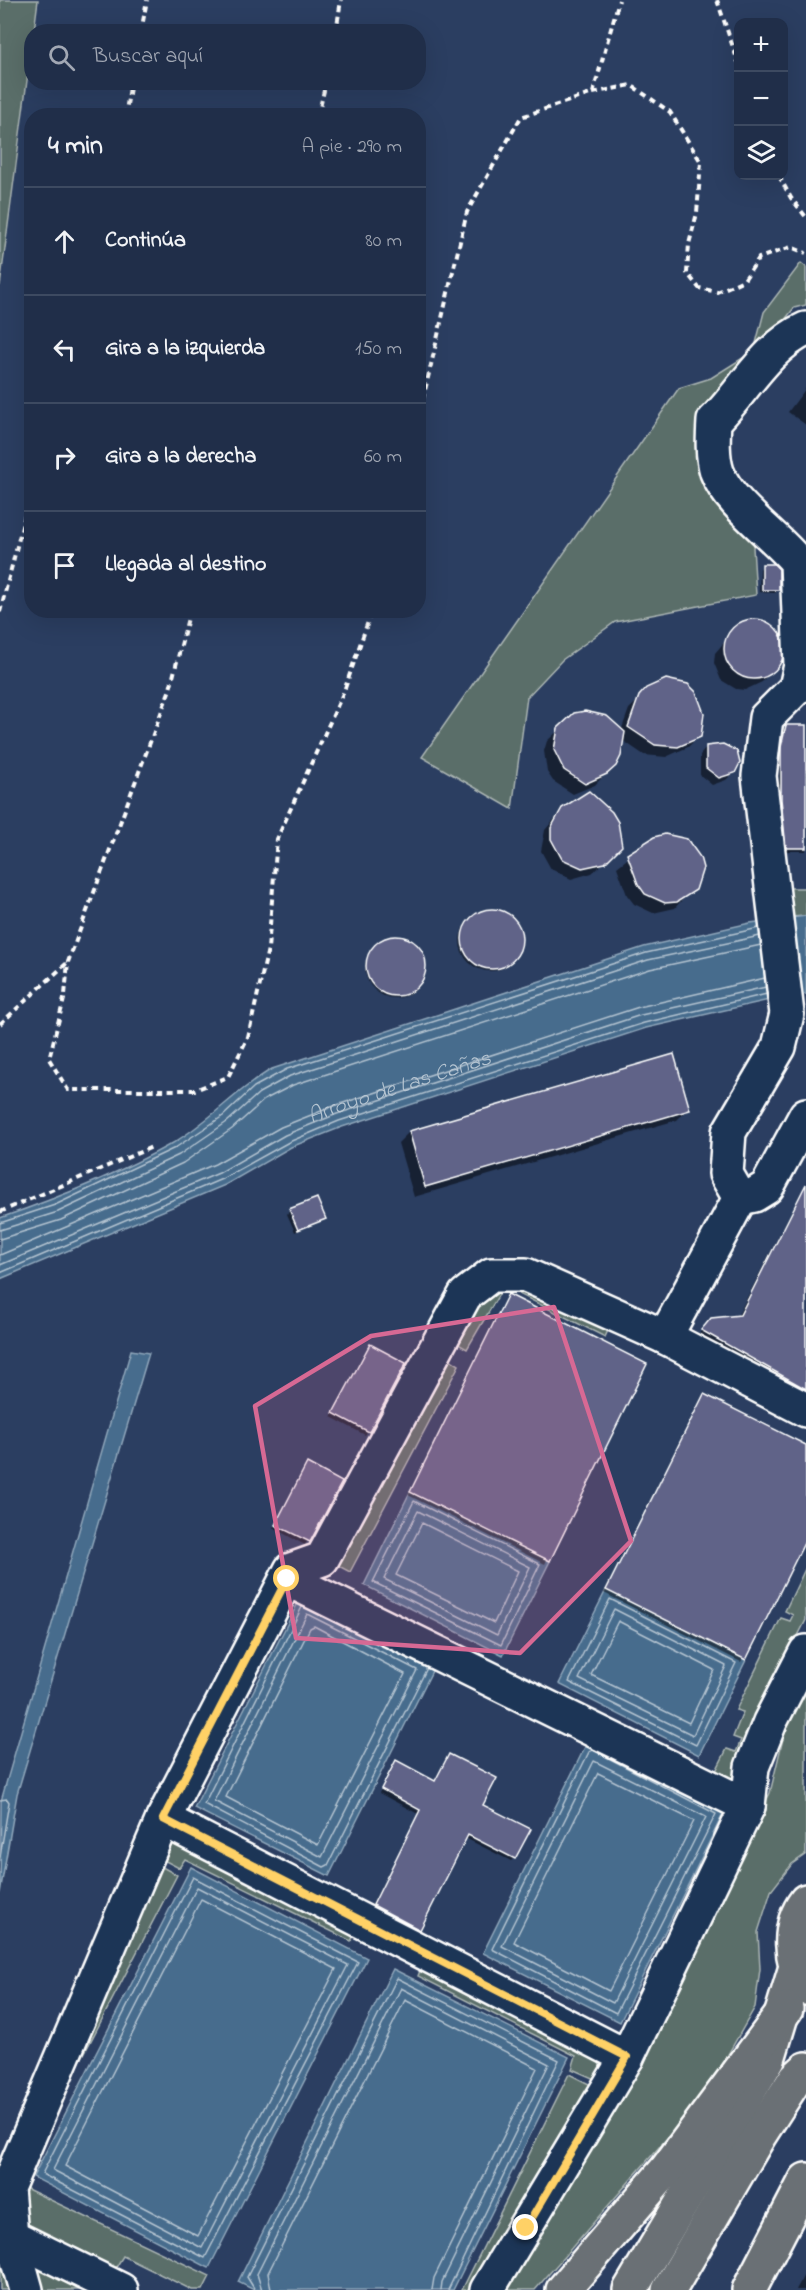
<!DOCTYPE html>
<html lang="es">
<meta charset="utf-8">
<style>
:root{--surface:#202e49;--page:#283650;--text:#f1f3f6;--muted:#a2a8b4;--line:#3d4a61}
body{margin:0;font-family:"Indie Flower",sans-serif;background:var(--page);color:var(--text)}
.controls{position:absolute;right:18px;top:18px;display:grid;overflow:hidden;border-radius:12px;box-shadow:0 6px 24px #0002}
.controls button{width:54px;height:54px;display:grid;place-items:center;padding:0;border:0;border-bottom:2px solid var(--line);background:var(--surface);color:var(--text);font:30px sans-serif}
.stop{position:absolute;width:18px;height:18px;margin:-14px;border:4px solid #ffd166;border-radius:50%;background:#fff}
.stop.end{background:#ffd166;border-color:#fff;box-shadow:0 2px 6px #0008}
.list{margin:0;padding:0;list-style:none}
h2{display:flex;justify-content:space-between;align-items:center;height:78px;margin:0;padding:0 24px;font-size:26px}
h2 small{font-size:20px;font-weight:400;color:var(--muted)}
.list li{display:grid;grid-template-columns:39px 1fr auto;gap:18px;align-items:center;box-sizing:border-box;height:108px;padding:0 24px;border-top:2px solid var(--line)}
.list b{display:block;font-size:22px;white-space:nowrap}
.list em{font-size:20px;font-style:normal;color:var(--muted)}
.icon{flex:none;width:33px;height:33px;fill:none;stroke:currentColor;stroke-width:2;stroke-linecap:round;stroke-linejoin:round}
.map{position:relative;flex:none;width:806px;height:2290px;overflow:hidden}
.search{position:absolute;background:var(--surface);box-shadow:0 6px 24px #0002;left:24px;top:24px;width:402px;height:66px;display:flex;align-items:center;gap:15px;box-sizing:border-box;padding:0 21px;border-radius:24px;color:var(--muted);font-size:22px}
.panel{position:absolute;background:var(--surface);box-shadow:0 6px 24px #0002;left:24px;top:108px;width:402px;height:510px;border-radius:24px}
.map>svg:first-child{display:block}
</style>
<div class="map">
<svg width="806" height="2290" viewBox="0 0 806 2290">
<rect width="100%" height="100%" fill="#2b3e61"/>
<filter id="ink" filterUnits="userSpaceOnUse"><feTurbulence type="fractalNoise" baseFrequency=".0167" numOctaves="2"/><feDisplacementMap in="SourceGraphic" scale="12" xChannelSelector="R" yChannelSelector="G"/><feConvolveMatrix kernelMatrix="1 2 1 2 8 2 1 2 1" color-interpolation-filters="sRGB"/></filter>
<g filter="url(#ink)">
<!-- green -->
<g fill="#5a6e69" stroke="#acb6b4" stroke-width="1.5">
<path d="M0,0H38L34,31L32,32L31,50L0,286Z"/>
<path d="M801,263L806,267V305L794,308L729,392L705,406L697,432L760,537L753,547L756,595L615,622L562,660L527,697L512,809L422,757L679,388L711,378L754,351L764,312Z"/>
<path d="M789,888H806V916L790,917Z"/>
<path d="M523,1282L611,1324L605,1337L517,1293Z"/>
<path d="M505,1284L467,1349L453,1341L445,1356L459,1365L350,1572L333,1563L464,1308Z"/>
<path d="M806,1567V1620L770,1690L739,1774L730,1779L713,1777L727,1749L736,1752L741,1740L733,1737L743,1712L736,1710L781,1618L790,1621L793,1615L785,1611Z"/>
<path d="M806,1675V1854L792,1864L771,1891L758,1932L760,1969L755,2007L706,2093L535,2290H500L755,1824L770,1793L786,1726Z"/>
<path d="M180,1838L358,1927L351,1941L185,1859L179,1868L154,1855L165,1841Z"/>
<path d="M153,1862L177,1875L31,2156Z"/>
<path d="M423,1963L596,2055L601,2068L599,2081L572,2069L576,2056L418,1976Z"/>
<path d="M569,2074L597,2088L473,2290H462Z"/>
<path d="M21,2186L210,2276L203,2290H192L123,2256L112,2274C90,2263 39,2244 27,2223C21,2212 22,2199 21,2186Z"/>
<path d="M0,2252L14,2290H0Z"/>
<path d="M33,2261L89,2290H44Z"/>
</g>
<!-- water -->
<g fill="#466c8d" stroke="#90a7bb" stroke-width="1.5">
<path d="M806,916V994L769,1000L646,1028L342,1127L291,1147L225,1185L0,1279V1218C58,1198 120,1173 173,1143C209,1122 236,1090 272,1069L644,947L750,923Z"/>
<path d="M131,1350L149,1353L17,1794L0,1893L1,1801Z"/>
<path d="M410,1492L550,1561L503,1655L364,1585Z"/>
<path d="M606,1590L746,1660L699,1755L559,1684Z"/>
<path d="M302,1595L436,1663L329,1876L194,1808Z"/>
<path d="M588,1741L725,1810L620,2022L483,1953Z"/>
<path d="M191,1867L367,1958L209,2268L33,2177Z"/>
<path d="M393,1969L569,2057L453,2290H254L238,2282Z"/>
</g>
<!-- shadow -->
<g fill="#0007">
<path d="M806,388V425L788,412Z"/>
<path d="M763,565L778,590L775,593L759,592L760,569Z"/>
<path d="M761,620L774,628L780,636L781,659L762,682L745,690L736,689L721,680L714,663L715,653L738,626L746,621Z"/>
<path d="M677,681L687,685L700,702L703,713L699,736L688,747L666,757L644,755L622,740L606,773L595,785L573,794L553,781L547,772L544,751L547,741L575,715L596,713L606,717L621,731L629,709L656,683Z"/>
<path d="M784,728H806V851H784L778,803L781,731Z"/>
<path d="M728,746L738,757L734,772L726,780L712,785L700,775V755L707,747Z"/>
<path d="M563,809L610,857L592,873L571,879L551,869L541,851L545,830Z"/>
<path d="M676,836L686,840L701,868L700,879L675,908L653,913L634,904L627,895L617,867L654,838Z"/>
<circle cx="490" cy="941" r="30"/>
<circle cx="395" cy="968" r="30"/>
<path d="M688,1109L677,1120L414,1197L398,1143L409,1132Z"/>
<path d="M806,1184V1398L696,1337L711,1319L737,1317Z"/>
<path d="M290,1210L324,1218L295,1232L287,1214Z"/>
<path d="M508,1296L645,1365L545,1564L408,1495Z"/>
<path d="M370,1346L368,1431L365,1435L331,1417Z"/>
<path d="M705,1395L806,1446V1536L741,1662L604,1593Z"/>
<path d="M307,1464L340,1483L305,1545L273,1528Z"/>
<path d="M449,1755L514,1858L511,1861L465,1838L416,1932L370,1909L418,1814L379,1793L396,1762L434,1782Z"/>
<path d="M806,2271V2290H796Z"/>
</g>
<g fill="none" stroke-linecap="round" stroke-linejoin="round">
<!-- shore -->
<g stroke="#b5c4d1" stroke-width="1.5">
<path d="M0,1223L55,1205L175,1148L223,1116L254,1087L287,1069L646,953L759,928"/>
<path d="M0,1230L58,1212L179,1155L227,1122L259,1093L290,1076L648,960L760,936"/>
<path d="M0,1239L61,1220L183,1163L232,1129L264,1100L293,1085L650,969L761,945"/>
<path id="s1" d="M0,1255L215,1164L281,1127L334,1106L639,1007L765,978"/>
<path d="M0,1265L219,1173L285,1135L337,1114L641,1015L766,987"/>
<path d="M0,1273L222,1179L289,1142L339,1121L644,1023L767,994"/>
<path d="M414,1501L540,1564L501,1645L373,1582Z"/>
<path d="M418,1511L530,1567L497,1635L384,1579Z"/>
<path d="M422,1523L518,1571L494,1623L396,1575Z"/>
<path d="M610,1599L736,1663L696,1745L569,1682Z"/>
<path d="M302,1607L204,1804L324,1867L328,1865L427,1668"/>
<path d="M614,1609L726,1666L693,1735L579,1679Z"/>
<path d="M307,1614L417,1670L322,1857L214,1801Z"/>
<path d="M618,1621L714,1670L689,1723L591,1675Z"/>
<path d="M314,1626L405,1674L318,1845L226,1797L310,1628Z"/>
<path d="M593,1750L716,1814L616,2013L492,1949L589,1752Z"/>
<path d="M594,1761L706,1817L613,2003L502,1946Z"/>
<path d="M598,1773L694,1821L609,1991L514,1942Z"/>
<path d="M0,1800L7,1799L9,1802L0,1857"/>
<path d="M193,1877L358,1962L205,2258L42,2174Z"/>
<path d="M197,1887L348,1965L202,2248L53,2170Z"/>
<path d="M201,1899L336,1969L198,2236L65,2166Z"/>
<path d="M255,2290L247,2277L397,1978L559,2060L448,2290"/>
<path d="M262,2290L257,2274L401,1988L549,2064L442,2282L441,2290"/>
<path d="M271,2290L268,2273L405,2000L537,2068L434,2278L432,2290"/>
</g>
</g>
<!-- building -->
<g fill="#616488" stroke="#fff" stroke-width="1.5">
<path d="M762,564H774L779,569V590H762Z"/>
<circle cx="754" cy="649" r="30"/>
<path d="M666,679L688,684L696,692L704,713L701,737L678,747L655,745L628,727L639,696L646,688Z"/>
<path d="M585,711L607,716L625,732L621,756L616,766L607,774L585,784L564,770L554,750L558,728L574,713Z"/>
<path d="M786,725H806V848H786L781,799V747Z"/>
<path d="M723,744L737,751L740,763L735,773L719,778L706,768V746Z"/>
<path d="M589,791L612,812L618,822L622,846L605,863L582,868L562,859L551,839V828L562,808Z"/>
<path d="M665,834L687,839L700,857L703,868L696,890L677,902L665,903L645,894L638,884L627,854L654,837Z"/>
<circle cx="492" cy="939" r="30"/>
<circle cx="396" cy="966" r="30"/>
<path d="M674,1054L690,1110L425,1187L409,1131Z"/>
<path d="M806,1184V1389L701,1330L711,1318L740,1315Z"/>
<path d="M317,1198L326,1219L298,1230L289,1209Z"/>
<path d="M508,1294L647,1364L550,1561L410,1492Z"/>
<path d="M370,1344L406,1363L369,1432L333,1413Z"/>
<path d="M704,1394L806,1445V1539L746,1660L606,1590Z"/>
<path d="M307,1463L342,1482L310,1542L275,1525Z"/>
<path d="M449,1754L497,1778L483,1805L531,1829L515,1859L468,1835L420,1930L373,1905L420,1810L381,1789L396,1760L435,1781Z"/>
</g>
<g fill="none" stroke-linecap="round" stroke-linejoin="round">
<defs>
<g id="minor">
<path d="M740,1198L754,1195L767,1187L806,1115"/>
<path d="M665,1337L740,1198L726,1174L729,1132L779,1047L787,1014L759,776L766,718L796,688L801,665L797,562C775,535 729,504 717,472C712,456 713,438 714,421C743,392 767,346 806,329"/>
<path d="M287,1579L748,1806"/>
<path d="M163,1819L627,2057"/>
<path d="M11,2236L121,2290"/>
<path d="M26,2290L11,2236L7,2188L163,1819L291,1570L322,1559L465,1295L491,1275H526L665,1337L806,1410"/>
<path d="M487,2290L627,2057L748,1806L752,1767L770,1722L806,1652"/>
</g>
<g id="major">
<path d="M805,1988C791,1962 786,1927 806,1901"/>
<path d="M630,2290L768,2059L795,1970"/>
<path d="M669,2290L760,2134L796,2078L806,2069"/>
</g>
<g id="highway">
<path d="M563,2290L666,2170L786,2009"/>
<path d="M749,2290L806,2180"/>
</g>
</defs>
<!-- minor casing -->
<use href="#minor" stroke="#fff" stroke-width="38"/>
<!-- major casing -->
<use href="#major" stroke="#fff" stroke-width="38"/>
<!-- highway casing -->
<use href="#highway" stroke="#fff" stroke-width="38"/>
<!-- path -->
<g stroke="#fff" stroke-width="4" stroke-dasharray="6 4.5" stroke-linecap="butt">
<path d="M717,0L738,62"/>
<path d="M141,32L147,0"/>
<path d="M336,32L341,0"/>
<path d="M593,93L631,85L670,112L701,162L697,213L689,244L687,273L699,288L717,292L744,280L759,258L791,247L806,253"/>
<path d="M125,116L131,82"/>
<path d="M318,116L326,82"/>
<path d="M779,176L791,198L806,217"/>
<path d="M418,420L467,212L521,117L593,93L619,0"/>
<path d="M190,610L170,689L68,962L65,995L49,1059L68,1090H195L228,1077L248,1037L268,949L277,839L344,691L372,610"/>
<path d="M0,612L32,488"/>
<path d="M0,1024L68,962"/>
<path d="M0,1212L152,1147"/>
</g>
<!-- minor -->
<use href="#minor" stroke="#1d3557" stroke-width="33"/>
<!-- major -->
<use href="#major" stroke="#6a7074" stroke-width="33"/>
<!-- highway -->
<use href="#highway" stroke="#6a7074" stroke-width="33"/>
</g>
</g>
<g fill="none" stroke-linecap="round" stroke-linejoin="round" filter="url(#ink)">
<!-- route -->
<path stroke="#ffd166" stroke-width="8" d="M287,1579L163,1819L627,2057L526,2228"/>
</g>
<!-- marked area -->
<path fill="#d76994" fill-opacity="0.2" stroke="#d76994" stroke-width="4.5" stroke-linejoin="round" d="M554,1307L631,1541L520,1653L296,1638L255,1406L371,1336Z"/>
<g text-anchor="middle" stroke-width="5" stroke-linejoin="round" paint-order="stroke">
<!-- water labels -->
<g font-size="22" font-style="italic" fill="#b5c4d1" stroke="#1d3557">
<text dy="8" stroke="none"><textPath href="#s1" startOffset="434">Arroyo de Las Cañas</textPath></text>
</g>
</g>
</svg>
<div class="controls">
<button>+</button>
<button>−</button>
<button><svg class="icon" aria-label="layers" viewBox="0 0 24 24"><path d="M12 4l9 5-9 5-9-5zM3 14l9 5 9-5"/></svg></button>
</div>
<div class="stop" style="left:287px;top:1579px"></div>
<div class="stop end" style="left:526px;top:2228px"></div>
<div class="search"><svg class="icon" aria-label="search" viewBox="0 0 24 24"><circle cx="10" cy="10" r="6"/><path d="M15 15l6 6"/></svg>Buscar aquí</div>
<section class="panel">
<h2>4 min<small>A pie · 290 m</small></h2>
<ul class="list">
<li><svg class="icon" aria-label="ahead" viewBox="0 0 24 24"><path d="M12 20V5M6 11l6-6 6 6"/></svg><div><b>Continúa</b></div><em>80 m</em></li>
<li><svg class="icon" aria-label="left" viewBox="0 0 24 24"><path d="M17 20v-9H6M10 6l-5 5 5 5"/></svg><div><b>Gira a la izquierda</b></div><em>150 m</em></li>
<li><svg class="icon" aria-label="right" viewBox="0 0 24 24"><path d="M7 20v-9h11M14 6l5 5-5 5"/></svg><div><b>Gira a la derecha</b></div><em>60 m</em></li>
<li><svg class="icon" aria-label="arrive" viewBox="0 0 24 24"><path d="M6 21V4h12l-3 4 3 4H6"/></svg><div><b>Llegada al destino</b></div></li>
</ul>
</section>
</div>
